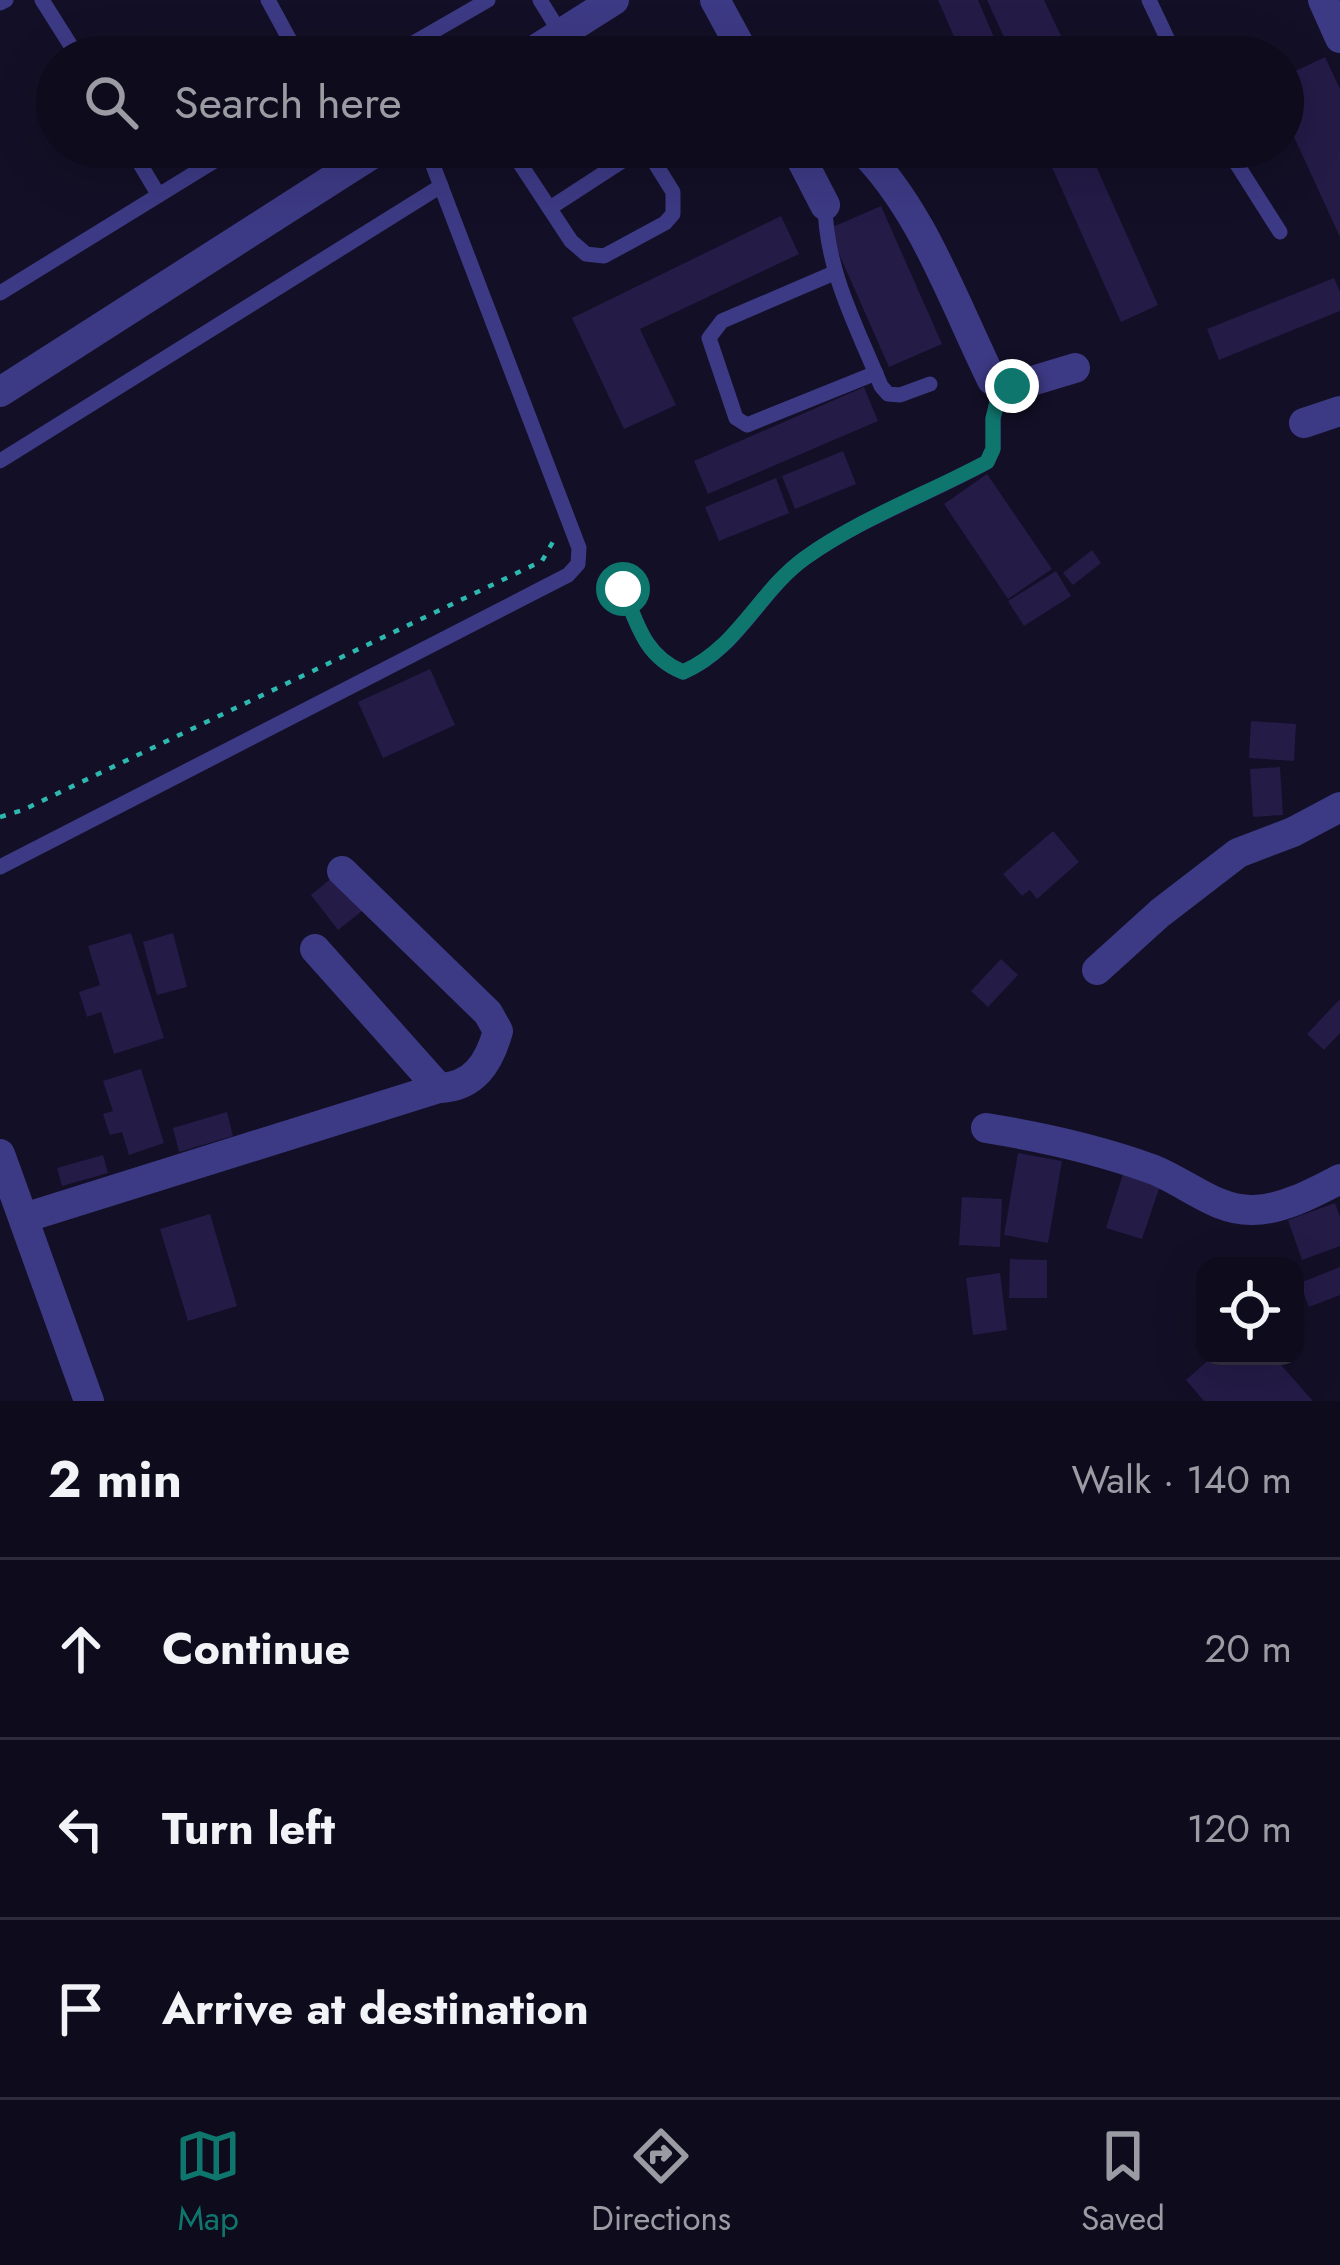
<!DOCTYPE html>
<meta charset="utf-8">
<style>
:root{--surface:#0e0b1c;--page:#1c1929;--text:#f1f3f6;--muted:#9b9ba3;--line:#2e2b3b;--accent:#0f766e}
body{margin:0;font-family:Jost,sans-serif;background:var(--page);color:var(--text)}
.controls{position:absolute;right:36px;bottom:36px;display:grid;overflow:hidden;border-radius:24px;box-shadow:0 12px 48px #0002}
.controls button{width:108px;height:108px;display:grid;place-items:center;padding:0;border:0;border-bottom:3px solid var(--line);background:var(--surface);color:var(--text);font:60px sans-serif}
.stop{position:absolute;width:36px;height:36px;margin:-27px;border:9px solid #0f766e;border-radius:50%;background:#fff}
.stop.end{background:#0f766e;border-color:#fff;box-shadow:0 3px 12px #0008}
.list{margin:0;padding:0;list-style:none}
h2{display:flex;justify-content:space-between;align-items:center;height:156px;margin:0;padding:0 48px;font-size:51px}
h2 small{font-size:39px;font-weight:400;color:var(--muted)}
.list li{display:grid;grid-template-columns:78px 1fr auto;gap:36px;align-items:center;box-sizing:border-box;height:180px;padding:0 48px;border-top:3px solid var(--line)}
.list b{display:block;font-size:45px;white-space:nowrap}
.list em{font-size:39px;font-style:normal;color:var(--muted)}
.icon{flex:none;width:66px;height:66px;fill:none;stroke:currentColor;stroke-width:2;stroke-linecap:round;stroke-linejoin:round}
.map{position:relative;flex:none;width:1340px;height:1401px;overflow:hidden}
.search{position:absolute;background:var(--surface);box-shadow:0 12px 48px #0002;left:36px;right:36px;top:36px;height:132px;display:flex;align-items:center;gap:30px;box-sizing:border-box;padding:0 42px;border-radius:66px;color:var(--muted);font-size:45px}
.sheet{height:696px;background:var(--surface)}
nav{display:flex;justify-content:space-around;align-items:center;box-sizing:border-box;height:168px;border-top:3px solid var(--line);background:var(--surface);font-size:33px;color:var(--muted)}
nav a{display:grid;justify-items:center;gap:6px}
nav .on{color:var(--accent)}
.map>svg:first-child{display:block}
</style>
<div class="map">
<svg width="1340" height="1401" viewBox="0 0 1340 1401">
<rect width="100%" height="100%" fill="#130f26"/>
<!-- building -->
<g fill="#241b47">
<path d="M938,0H978L998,47L975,57H963Z"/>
<path d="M987,0H1044L1071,57H1013Z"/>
<path d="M1325,57L1340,89V237L1283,113V77Z"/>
<path d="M1043,147H1113L1092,157L1158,305L1121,322Z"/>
<path d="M881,206L942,344L889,367L828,229Z"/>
<path d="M781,216L799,254L640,329L676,405L624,429L572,318Z"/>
<path d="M1334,278L1340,292V311L1219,360L1207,329Z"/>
<path d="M864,387L878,421L708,494L694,461Z"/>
<path d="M843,451L856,484L795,509L782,476Z"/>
<path d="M987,474L1052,569L1008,599L944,504Z"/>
<path d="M776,478L789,513L719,541L705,507Z"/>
<path d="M1092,550L1101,563L1073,585L1063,573Z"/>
<path d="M1056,571L1071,596L1024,626L1008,601Z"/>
<path d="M430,669L455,725L383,758L358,702Z"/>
<path d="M1251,721L1296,724L1294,761L1249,758Z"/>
<path d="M1280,767L1283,815L1253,817L1250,769Z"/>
<path d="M1053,831L1079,862L1037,899L1030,890L1022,896L1003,874Z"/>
<path d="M334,876L362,911L338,930L311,895Z"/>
<path d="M131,933L164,1038L114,1054L101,1012L87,1017L79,992L100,985L88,946Z"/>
<path d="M173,933L187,987L157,995L143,942Z"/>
<path d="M1001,959L1018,975L988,1007L971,991Z"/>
<path d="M1340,999V1033L1324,1050L1307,1034Z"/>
<path d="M141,1069L164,1143L129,1155L122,1132L110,1135L103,1114L113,1111L103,1081Z"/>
<path d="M227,1112L233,1136L179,1152L173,1128Z"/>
<path d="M1018,1153L1062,1161L1048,1243L1004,1235Z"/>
<path d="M103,1155L108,1173L62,1186L57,1168Z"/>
<path d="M1123,1174L1160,1186L1142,1239L1106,1228Z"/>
<path d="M962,1197L1002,1199L1000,1247L959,1245Z"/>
<path d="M1335,1203L1340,1217V1246L1302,1260L1288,1220Z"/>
<path d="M210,1214L237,1306L188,1321L160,1229Z"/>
<path d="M1010,1259L1047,1260V1298H1009Z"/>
<path d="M1340,1267V1295L1309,1307L1300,1283Z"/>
<path d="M1000,1273L1007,1330L973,1335L966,1278Z"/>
<path d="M1213,1356H1273L1313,1401H1204L1186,1380Z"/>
</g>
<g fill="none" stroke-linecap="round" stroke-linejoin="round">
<!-- path -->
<path stroke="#2fb8b0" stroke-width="4.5" stroke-dasharray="6 9" stroke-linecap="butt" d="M0,817L23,810L542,561L554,540"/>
<!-- service -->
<g stroke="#3d3a85" stroke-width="15">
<path d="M42,0L78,57"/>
<path d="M268,0L299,57"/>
<path d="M540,0L561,34"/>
<path d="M1149,0L1176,57"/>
<path d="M0,3L6,0"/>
<path d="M389,57L488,0"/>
<path d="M130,147L158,194"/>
<path d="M509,147L571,241L586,254L604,256L665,223L673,214V192L645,147"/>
<path d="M1226,147L1280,232"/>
<path d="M825,205C826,271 857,327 881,386L888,394L900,395L930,384"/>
<path d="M550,208L644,147"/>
<path d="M834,273L722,321L709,338L736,418L747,425L876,373"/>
<path d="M0,293L237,147"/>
<path d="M0,461L441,186"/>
<path d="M623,589C637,624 645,657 683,672C738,649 759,591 805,558C861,518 927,495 987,462L993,449V419L1001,386"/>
<path d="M0,867L568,575L578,564L579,548L426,147"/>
</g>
<!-- minor -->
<g stroke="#3d3a85" stroke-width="30">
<path d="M715,0L746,57"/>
<path d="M1323,0L1340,38"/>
<path d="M524,57L614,0"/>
<path d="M932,57L940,52"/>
<path d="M795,147L825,205"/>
<path d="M859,147C922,208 954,303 992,380L1012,387L1075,368"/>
<path d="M0,392L383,147"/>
<path d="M1304,423L1340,411"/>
<path d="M315,949L439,1088"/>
<path d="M1097,970L1160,913L1238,853L1293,832L1340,807"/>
<path d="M986,1128C1042,1137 1096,1149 1149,1168C1184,1180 1214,1211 1253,1210C1282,1210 1315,1192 1340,1179"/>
<path d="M24,1218L439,1088C474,1087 489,1063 498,1031L488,1013L342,871"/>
</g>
<!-- tertiary -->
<path stroke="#3d3a85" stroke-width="30" d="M0,1154L89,1401"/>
</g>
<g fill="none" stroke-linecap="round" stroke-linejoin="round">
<!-- route -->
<path stroke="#0f766e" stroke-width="15" d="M623,589C637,624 645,657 683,672C737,649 759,591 805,558C861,518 927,494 987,462L993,449V418L1001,386H1012"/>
</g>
</svg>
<div class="controls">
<button><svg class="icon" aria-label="locate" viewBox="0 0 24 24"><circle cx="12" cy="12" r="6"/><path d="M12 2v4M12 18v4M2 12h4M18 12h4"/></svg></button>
</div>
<div class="stop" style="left:623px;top:589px"></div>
<div class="stop end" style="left:1012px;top:386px"></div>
<div class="search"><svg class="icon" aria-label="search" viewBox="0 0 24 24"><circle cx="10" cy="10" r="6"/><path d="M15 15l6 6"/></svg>Search here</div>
</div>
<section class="sheet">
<h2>2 min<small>Walk · 140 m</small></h2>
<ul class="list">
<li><svg class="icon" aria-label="ahead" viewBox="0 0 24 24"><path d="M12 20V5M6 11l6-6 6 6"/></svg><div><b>Continue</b></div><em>20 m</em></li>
<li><svg class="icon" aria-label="left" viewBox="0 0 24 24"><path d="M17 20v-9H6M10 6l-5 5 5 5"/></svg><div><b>Turn left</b></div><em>120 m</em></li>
<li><svg class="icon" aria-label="arrive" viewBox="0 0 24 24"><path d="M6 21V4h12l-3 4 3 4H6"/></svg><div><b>Arrive at destination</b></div></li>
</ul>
</section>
<nav>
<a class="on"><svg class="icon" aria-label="map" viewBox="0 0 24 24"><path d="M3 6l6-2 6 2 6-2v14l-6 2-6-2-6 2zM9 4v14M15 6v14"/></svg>Map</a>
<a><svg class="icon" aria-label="directions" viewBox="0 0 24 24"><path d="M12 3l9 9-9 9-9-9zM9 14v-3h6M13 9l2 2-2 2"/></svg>Directions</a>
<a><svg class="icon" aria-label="saved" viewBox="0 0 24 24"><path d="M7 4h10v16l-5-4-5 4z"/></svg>Saved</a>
</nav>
